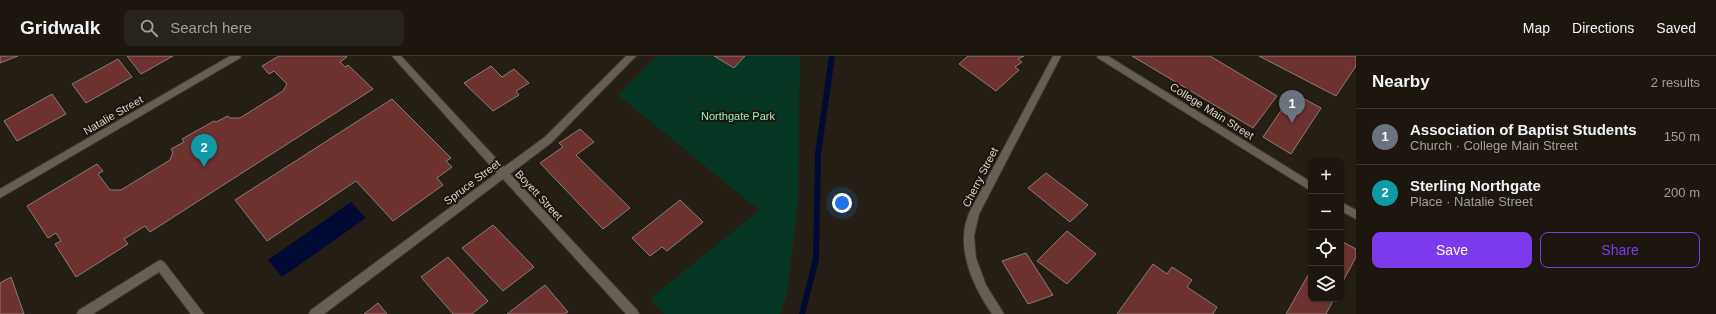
<!DOCTYPE html>
<meta charset="utf-8">
<style>
:root{--surface:#1c160f;--page:#29231d;--text:#f1f3f6;--muted:#a09f9e;--line:#3a352f;--accent:#7c3aed}
body{margin:0;font-family:Helvetica,sans-serif;background:var(--page);color:var(--text)}
.controls{position:absolute;right:12px;bottom:12px;display:grid;overflow:hidden;border-radius:8px;box-shadow:0 1px 3px #0004}
.controls button{width:36px;height:36px;display:grid;place-items:center;padding:0;border:0;border-bottom:1px solid var(--line);background:var(--surface);color:var(--text);font:20px sans-serif}
.you{position:absolute;left:842px;top:147px;width:14px;height:14px;margin:-10px;border:3px solid #fff;border-radius:50%;background:#1a73e8;box-shadow:0 0 0 6px #1a73e833}
.badge{display:grid;place-items:center;width:26px;height:26px;border-radius:50%;background:var(--accent);color:#fff;font-size:13px;font-weight:700}
.pin{position:absolute;translate:-50% -33px;filter:drop-shadow(0 1px 2px #0008)}
.pin::after{content:'';position:absolute;top:21px;width:14px;height:12px;background:inherit;clip-path:polygon(0 0,100% 0,50% 100%)}
.list{margin:0;padding:0;list-style:none}
h2{display:flex;justify-content:space-between;align-items:center;height:52px;margin:0;padding:0 16px;font-size:17px}
h2 small{font-size:13px;font-weight:400;color:var(--muted)}
.list li{display:grid;grid-template-columns:26px 1fr auto;gap:12px;align-items:center;box-sizing:border-box;height:56px;padding:0 16px;border-top:1px solid var(--line)}
.list b{display:block;font-size:15px;white-space:nowrap}
.list p{margin:0;font-size:13px;white-space:nowrap;color:var(--muted)}
.list em{font-size:13px;font-style:normal;color:var(--muted)}
.actions{display:flex;gap:8px;padding:12px 16px}
.actions a{flex:1;padding:9px 0;border:1px solid var(--accent);border-radius:8px;text-align:center;font-size:14px;color:var(--accent)}
.actions .main{background:var(--accent);color:#fff}
.icon{flex:none;width:22px;height:22px;fill:none;stroke:currentColor;stroke-width:2;stroke-linecap:round;stroke-linejoin:round}
.map{position:relative;flex:none;width:1356px;height:258px;overflow:hidden}
header{display:flex;align-items:center;gap:24px;box-sizing:border-box;height:56px;padding:0 20px;background:var(--surface);border-bottom:1px solid var(--line)}
header strong{font-size:19px}
nav{display:flex;gap:22px;margin-inline-start:auto;font-size:14px}
.search{width:280px;height:36px;background:var(--page);display:flex;align-items:center;gap:10px;box-sizing:border-box;padding:0 14px;border-radius:8px;color:var(--muted);font-size:15px}
main{display:flex}
aside{flex:1;background:var(--surface)}
.map>svg:first-child{display:block}
</style>
<header>
<strong>Gridwalk</strong>
<div class="search"><svg class="icon" aria-label="search" viewBox="0 0 24 24"><circle cx="10" cy="10" r="6"/><path d="M15 15l6 6"/></svg>Search here</div>
<nav><a>Map</a><a>Directions</a><a>Saved</a></nav>
</header>
<main>
<div class="map">
<svg width="1356" height="258" viewBox="0 0 1356 258">
<rect width="100%" height="100%" fill="#251e14"/>
<!-- green -->
<path fill="#043623" d="M657,0H800L798,145L787,239L780,258H664L650,243L759,154L618,39Z"/>
<!-- water -->
<path fill="#010a35" d="M351,146L366,162L282,221L268,204Z"/>
<g fill="none" stroke-linecap="round" stroke-linejoin="round">
<!-- stream -->
<path stroke="#010a35" stroke-width="6" d="M802,258L816,203L818,98L832,0"/>
</g>
<!-- building -->
<g fill="#6d3230" stroke="#8b7b79">
<path d="M0,0H18L0,7Z"/>
<path d="M127,0H173L141,18Z"/>
<path d="M279,0H345L347,1L340,6L345,11L348,9L373,33L150,176L145,170L124,183L128,188L76,221L55,188L61,185L56,177L48,182L27,150L97,108L103,115L98,118L110,134H121L170,104L173,96L171,93L184,86L182,83L214,65L216,66L228,60L230,62H240L283,35L287,28L274,15L269,18L262,10Z"/>
<path d="M714,0H745L734,12Z"/>
<path d="M968,0H1024L1018,3L1022,6L1015,11L1019,14L996,35L959,8Z"/>
<path d="M1132,0H1210L1277,40L1253,72Z"/>
<path d="M1259,0H1356V10L1336,40Z"/>
<path d="M118,3L132,21L86,47L72,28Z"/>
<path d="M491,10L502,21L514,13L529,27L516,35L519,39L493,55L464,27Z"/>
<path d="M1293,37L1321,52L1291,98L1263,81Z"/>
<path d="M52,38L66,58L17,85L4,65Z"/>
<path d="M392,43L451,102L446,105L452,111L437,122L443,129L393,165L356,125L267,185L235,144Z"/>
<path d="M580,73L594,86L576,99L630,152L603,173L540,107L563,91L559,87Z"/>
<path d="M1046,117L1088,149L1070,166L1028,132Z"/>
<path d="M680,144L703,166L667,195L662,191L650,200L632,182Z"/>
<path d="M493,169L534,211L503,235L462,192Z"/>
<path d="M1067,175L1096,198L1067,228L1037,205Z"/>
<path d="M1341,185L1356,193V201L1341,229Z"/>
<path d="M1026,197L1053,239L1028,248L1002,205Z"/>
<path d="M448,201L488,245L472,258H453L421,221Z"/>
<path d="M1153,208L1167,218L1172,211L1192,224L1187,231L1217,251L1213,258H1117Z"/>
<path d="M1311,214V243H1334L1326,258H1286Z"/>
<path d="M11,221L24,258H0V227Z"/>
<path d="M545,229L568,256L564,258H507Z"/>
<path d="M378,247L387,258H364Z"/>
</g>
<g fill="none" stroke-linecap="round" stroke-linejoin="round">
<defs>
<path id="lane" d="M160,204L164,206L204,258H191L159,216L93,258H77L79,254Z"/>
<g id="street">
<path d="M230,0H241L240,2L0,142V133Z"/>
<path d="M392,0H401L504,111L545,81L626,0H636L551,87L510,118L637,254L639,258H626L503,123L324,258H309L311,254L497,117Z"/>
<path d="M1053,0H1061L979,158L974,180L976,202L986,229L1004,258H992C972,229 954,189 970,155Z"/>
<path d="M1097,0H1108L1311,126V135L1098,2Z"/>
<path d="M1341,146L1356,154V163L1341,155Z"/>
</g>
</defs>
<!-- lane casing -->
<use href="#lane" stroke="#3f3933" stroke-width="2"/>
<!-- street casing -->
<use href="#street" stroke="#3f3933" stroke-width="2"/>
<!-- lane -->
<use href="#lane" fill="#675f53" fill-rule="evenodd"/>
<!-- street -->
<use href="#street" fill="#675f53" fill-rule="evenodd"/>
</g>
<g text-anchor="middle" stroke-width="4" stroke-linejoin="round" paint-order="stroke">
<!-- street labels -->
<g font-size="11" fill="#dbd6d0" stroke="#1b150b">
<text transform="translate(1212 55) rotate(32)" y="4">College Main Street</text>
<text transform="translate(113 59) rotate(-30)" y="4">Natalie Street</text>
<text transform="translate(980 121) rotate(-63)" y="4">Cherry Street</text>
<text transform="translate(472 126) rotate(-37)" y="4">Spruce Street</text>
<text transform="translate(539 139) rotate(47)" y="4">Boyett Street</text>
</g>
<!-- park labels -->
<g font-size="11" fill="#91f2c3" stroke="#1b150b">
<text x="738" y="64">Northgate Park</text>
</g>
</g>
</svg>
<div class="controls">
<button>+</button>
<button>−</button>
<button><svg class="icon" aria-label="locate" viewBox="0 0 24 24"><circle cx="12" cy="12" r="6"/><path d="M12 2v4M12 18v4M2 12h4M18 12h4"/></svg></button>
<button><svg class="icon" aria-label="layers" viewBox="0 0 24 24"><path d="M12 4l9 5-9 5-9-5zM3 14l9 5 9-5"/></svg></button>
</div>
<div class="you"></div>
<div class="pin badge" style="left:1292px;top:67px;background:#6b7280">1</div>
<div class="pin badge" style="left:204px;top:111px;background:#0f9aa8">2</div>
</div>
<aside>
<h2>Nearby<small>2 results</small></h2>
<ul class="list">
<li><span class="badge" style="background:#6b7280">1</span><div><b>Association of Baptist Students</b><p>Church · College Main Street</p></div><em>150 m</em></li>
<li><span class="badge" style="background:#0f9aa8">2</span><div><b>Sterling Northgate</b><p>Place · Natalie Street</p></div><em>200 m</em></li>
</ul>
<div class="actions"><a class="main">Save</a><a>Share</a></div>
</aside>
</main>
